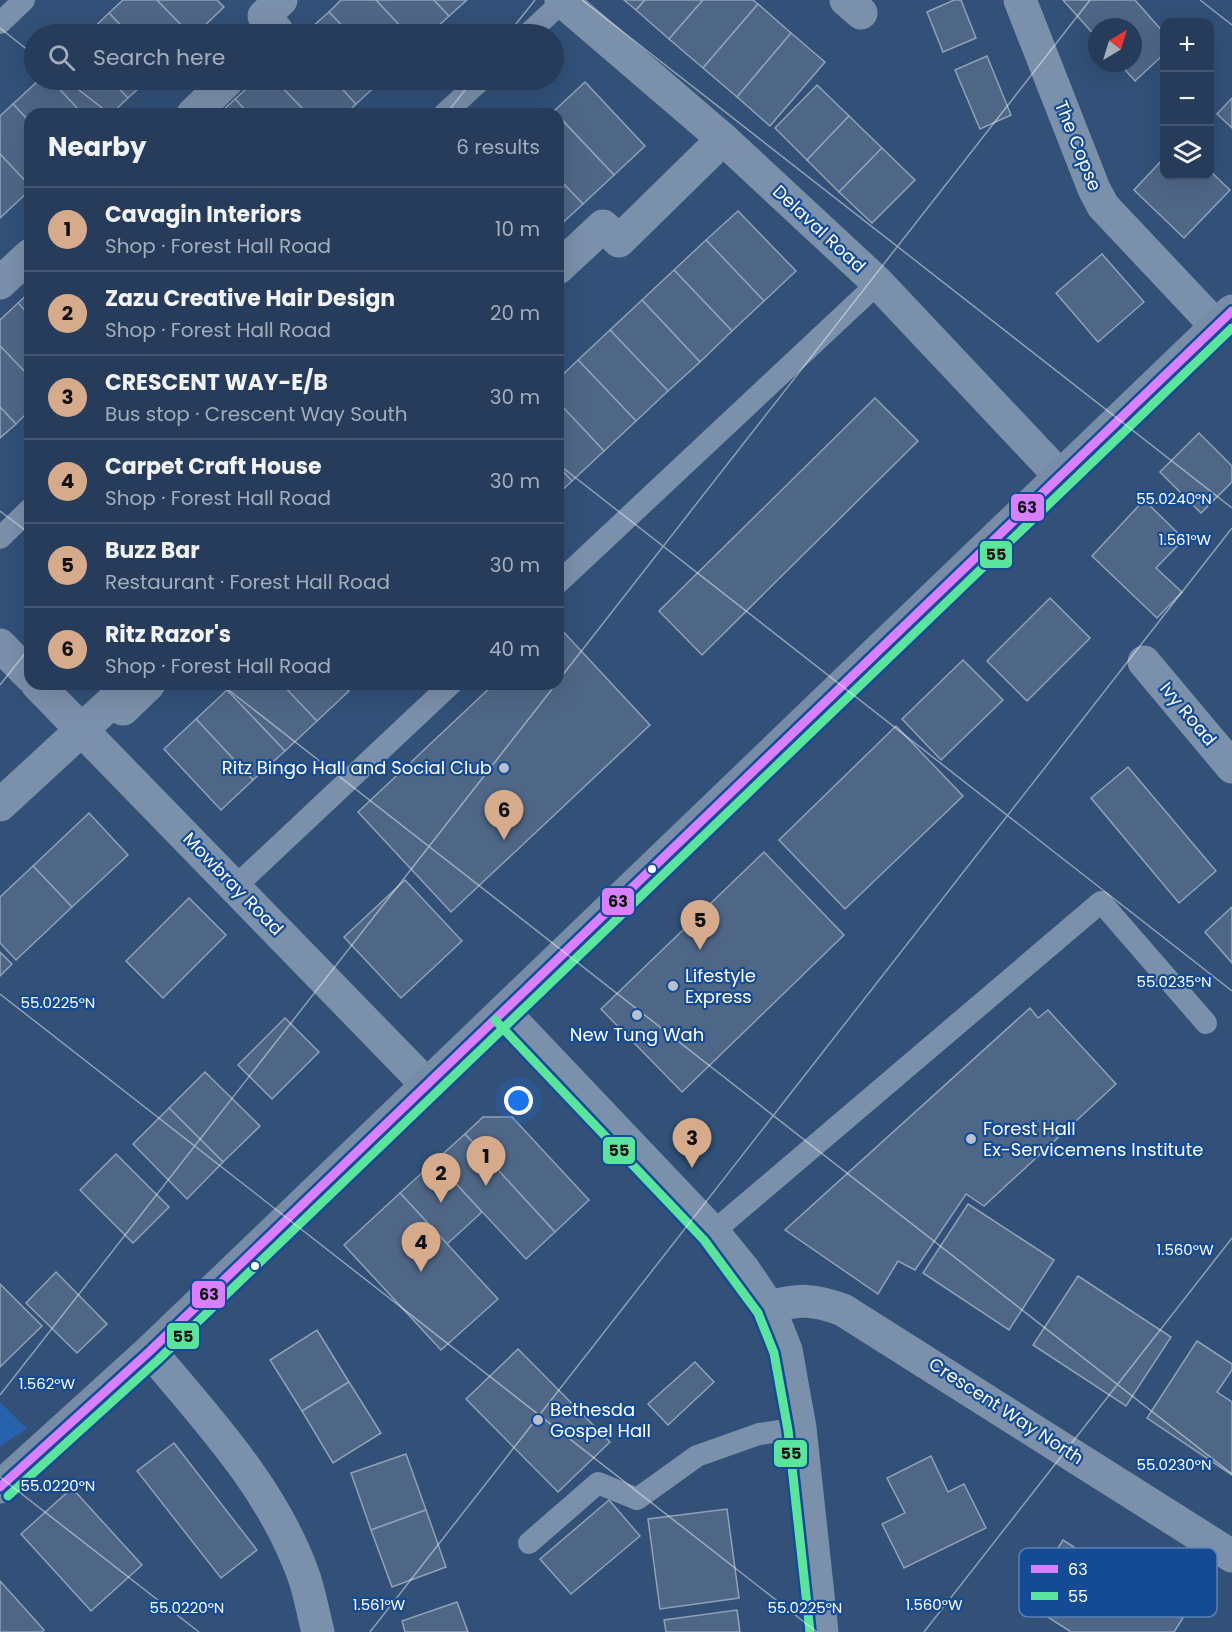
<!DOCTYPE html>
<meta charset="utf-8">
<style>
:root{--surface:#263c5a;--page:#2e4360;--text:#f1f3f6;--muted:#a4adbb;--line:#425670;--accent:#d6ab8b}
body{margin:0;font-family:Poppins,sans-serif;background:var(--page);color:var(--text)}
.controls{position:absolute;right:18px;top:18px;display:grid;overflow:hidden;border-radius:12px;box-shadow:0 6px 24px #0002}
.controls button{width:54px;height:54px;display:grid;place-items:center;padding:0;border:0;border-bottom:2px solid var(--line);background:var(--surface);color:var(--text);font:30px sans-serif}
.compass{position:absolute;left:1088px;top:18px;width:54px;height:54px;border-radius:50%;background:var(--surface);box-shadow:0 6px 24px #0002;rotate:38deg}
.you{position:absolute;left:519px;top:1101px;width:21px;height:21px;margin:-15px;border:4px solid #fff;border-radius:50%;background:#1a73e8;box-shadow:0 0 0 9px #1a73e833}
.badge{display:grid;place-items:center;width:39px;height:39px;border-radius:50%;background:var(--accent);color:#111;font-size:20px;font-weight:700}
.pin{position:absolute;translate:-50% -50px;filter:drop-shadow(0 2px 3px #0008)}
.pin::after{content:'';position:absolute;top:32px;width:21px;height:18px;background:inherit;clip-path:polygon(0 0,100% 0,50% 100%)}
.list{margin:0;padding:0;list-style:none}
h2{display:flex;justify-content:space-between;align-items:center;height:78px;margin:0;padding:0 24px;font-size:26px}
h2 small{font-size:20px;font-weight:400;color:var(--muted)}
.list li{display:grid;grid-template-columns:39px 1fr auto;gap:18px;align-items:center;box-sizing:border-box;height:84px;padding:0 24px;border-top:2px solid var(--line)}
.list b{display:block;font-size:22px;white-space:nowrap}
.list p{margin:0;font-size:20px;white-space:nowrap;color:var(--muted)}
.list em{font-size:20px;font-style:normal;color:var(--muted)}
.icon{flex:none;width:33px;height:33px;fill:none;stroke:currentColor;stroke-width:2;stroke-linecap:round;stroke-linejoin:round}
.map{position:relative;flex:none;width:1232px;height:1632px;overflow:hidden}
.search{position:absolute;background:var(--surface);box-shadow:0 6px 24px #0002;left:24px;top:24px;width:540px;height:66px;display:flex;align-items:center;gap:15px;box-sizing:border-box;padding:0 21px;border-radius:33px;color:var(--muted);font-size:22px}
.panel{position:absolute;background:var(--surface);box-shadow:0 6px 24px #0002;left:24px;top:108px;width:540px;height:582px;border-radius:18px}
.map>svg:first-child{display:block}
</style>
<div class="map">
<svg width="1232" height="1632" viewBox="0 0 1232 1632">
<rect width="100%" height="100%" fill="#325078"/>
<!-- green -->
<path fill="#2962ac" d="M0,1402L27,1429L0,1446Z"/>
<!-- building -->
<g fill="#4f6787" stroke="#90a1b8" stroke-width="1.5">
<path d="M123,0H157L190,34H129L109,13Z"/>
<path d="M157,0H217L224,7L196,34H190Z"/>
<path d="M341,0H376L408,34H350L329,12Z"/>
<path d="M376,0H434L449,16L430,34H408Z"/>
<path d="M434,0H467L449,16Z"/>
<path d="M624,0H645L636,10Z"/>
<path d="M645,0H703L669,39L636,10Z"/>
<path d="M703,0H753L758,4L703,68L669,39Z"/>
<path d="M954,0H961L976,38L943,52L927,12Z"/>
<path d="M1063,0H1135L1164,33V54L1135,81L1119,63H1133V27H1097V38Z"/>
<path d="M758,4L791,33L737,97L703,68Z"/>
<path d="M329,12L350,34H304Z"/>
<path d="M109,13L129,34H87Z"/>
<path d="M791,33L825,62L770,126L737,97Z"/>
<path d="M987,56L1011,115L980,129L955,70Z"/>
<path d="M39,80H51L83,114H30V122L13,104Z"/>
<path d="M51,80H111L128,98L111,114H83Z"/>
<path d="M111,80H148L128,98Z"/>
<path d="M256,80H275L308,114H249L235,99Z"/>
<path d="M275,80H334L356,104L346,114H308Z"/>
<path d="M334,80H382L356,104Z"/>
<path d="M585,82L645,146L614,175L554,111Z"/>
<path d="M817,85L849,116L807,160L775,128Z"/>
<path d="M1232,98V128L1217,114Z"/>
<path d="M235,99L249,114H219Z"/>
<path d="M13,104L30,122V186L0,154V116Z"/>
<path d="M558,116L614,175L583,204L558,178Z"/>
<path d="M849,116L882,148L839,192L807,160Z"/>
<path d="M882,148L915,180L872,223L839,192Z"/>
<path d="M0,154L30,186V190L0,218Z"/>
<path d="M1164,158V176H1210V171L1230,190L1184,238L1134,190Z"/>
<path d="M558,178L583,204L558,227Z"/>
<path d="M738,211L796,271L764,301L706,240Z"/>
<path d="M706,240L764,301L732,331L674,270Z"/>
<path d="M1102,254L1144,302L1098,342L1056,293Z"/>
<path d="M674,270L732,331L700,362L642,300Z"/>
<path d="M30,292V316L18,303Z"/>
<path d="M642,300L700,362L668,391L610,330Z"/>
<path d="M18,303L30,316V377L0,346V320Z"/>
<path d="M610,330L668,391L636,421L578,360Z"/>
<path d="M0,346L30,377V410L16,424L0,407Z"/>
<path d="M578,360L636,421L604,451L558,402V379Z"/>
<path d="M875,398L918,441L702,655L659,611Z"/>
<path d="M558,402L604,451L572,481L558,466Z"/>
<path d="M0,407L16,424L0,438Z"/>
<path d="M1199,433L1232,466V482L1201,513L1160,472Z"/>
<path d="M558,466L572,481L558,494Z"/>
<path d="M1144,500L1184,539L1156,568L1182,592L1157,618L1092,556Z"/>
<path d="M1050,598L1090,638L1027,701L987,661Z"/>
<path d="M558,626L650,725L451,912L358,812L494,684H558Z"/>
<path d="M963,660L1003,700L941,760L902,719Z"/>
<path d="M233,684H282L317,721L285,751L227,690Z"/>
<path d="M282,684H342L349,691L317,721Z"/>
<path d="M227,690L285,751L253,780L196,719Z"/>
<path d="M196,719L253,780L221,810L164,749Z"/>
<path d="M896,726L963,796L845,909L779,840Z"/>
<path d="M1128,767L1216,871L1179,903L1091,798Z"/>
<path d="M89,813L128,855L72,907L33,866Z"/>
<path d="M764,852L844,935L682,1092L601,1009Z"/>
<path d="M33,866L72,907L16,960L0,943V897Z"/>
<path d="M405,880L462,941L401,998L344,937Z"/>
<path d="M189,898L226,935L163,998L126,961Z"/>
<path d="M1232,907V963L1205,932Z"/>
<path d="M0,952L12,964L0,976Z"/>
<path d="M1030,1008L1038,1018L1048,1010L1116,1084L984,1206L966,1194L915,1270L898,1261L878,1294L785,1230Z"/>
<path d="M285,1018L319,1052L272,1099L238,1065Z"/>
<path d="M205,1072L260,1126L223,1162L169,1108Z"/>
<path d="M169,1108L223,1162L187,1199L133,1144Z"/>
<path d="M483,1117H512L589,1200L555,1232L465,1134Z"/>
<path d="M465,1134L555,1232L526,1259L435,1161Z"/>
<path d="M116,1154L169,1207L133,1243L80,1190Z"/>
<path d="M435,1161L482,1212L447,1244L400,1193Z"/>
<path d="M400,1193L498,1299L441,1350L344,1245Z"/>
<path d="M968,1204L1054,1260L1009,1330L923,1273Z"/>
<path d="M56,1272L107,1324L77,1353L26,1303Z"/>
<path d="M1078,1276L1171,1337L1126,1406L1033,1345Z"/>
<path d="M0,1284L42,1326L0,1367Z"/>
<path d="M317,1330L349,1382L302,1411L270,1360Z"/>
<path d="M1197,1341L1232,1364V1370L1217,1392L1232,1402V1475L1147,1418Z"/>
<path d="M518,1349L610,1442L558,1492L466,1399Z"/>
<path d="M695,1362L714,1382L668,1425L648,1404Z"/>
<path d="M349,1382L381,1433L333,1463L302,1411Z"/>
<path d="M174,1443L257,1550L221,1578L137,1471Z"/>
<path d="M406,1454L426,1510L371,1530L351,1473Z"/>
<path d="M931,1456L948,1492L964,1484L986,1528L904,1568L882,1524L905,1513L887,1478Z"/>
<path d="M72,1488L142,1565L91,1611L21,1534Z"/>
<path d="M609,1500L640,1536L571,1594L540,1559Z"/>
<path d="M727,1509L739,1598L660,1609L648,1519Z"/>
<path d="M426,1510L446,1567L392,1587L371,1530Z"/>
<path d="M1063,1540L1183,1618L1174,1632H1071L1023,1601Z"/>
<path d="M0,1581L44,1630L42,1632H0Z"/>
<path d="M457,1602L468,1632H405L402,1621Z"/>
<path d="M737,1610L740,1632H666L664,1620Z"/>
</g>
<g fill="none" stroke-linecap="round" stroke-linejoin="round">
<!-- lane -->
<g stroke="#7b90ab" stroke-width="22">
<path d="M0,23L24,0"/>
<path d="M528,34L563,1"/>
<path d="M444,114L481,80"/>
<path d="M0,538L30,509"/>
<path d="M558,583L878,283"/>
<path d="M236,886L451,684"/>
<path d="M713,1232L1101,902L1206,1023"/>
<path d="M529,1543L598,1483L637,1499L697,1456L759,1434L800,1428"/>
</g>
<!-- street -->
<g stroke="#7b90ab" stroke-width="33">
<path d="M561,0L723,139L878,283L1060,476"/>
<path d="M846,0L861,13"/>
<path d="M1020,0L1094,189L1103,206L1216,326"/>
<path d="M274,34L277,31L264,16L281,0"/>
<path d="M193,114L228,80"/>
<path d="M558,268L603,226L619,241L723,139"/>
<path d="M0,283L30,255"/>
<path d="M0,645L30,676"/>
<path d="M1144,662L1232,767"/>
<path d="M37,684L427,1085"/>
<path d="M0,805L114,700L123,709L149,684"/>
<path d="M504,1012L713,1232L744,1270L769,1307L786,1350L800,1428L822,1632"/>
<path d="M769,1307C800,1299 813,1299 843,1310L1232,1556"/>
<path d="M150,1351C208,1420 272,1488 303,1574C310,1593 313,1613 318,1632"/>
</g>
<!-- secondary -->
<path stroke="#768ca7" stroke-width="33" d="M0,1487L150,1351L1232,311"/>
<defs>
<path id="bus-1" d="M0,1487L150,1351L1232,311"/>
<g id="bus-2">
<path d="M495,1020L704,1240L758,1313L774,1353L788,1430L810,1632"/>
<path d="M8,1496L158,1360L1232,328"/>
</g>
</defs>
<!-- bus-1 casing -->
<use href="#bus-1" stroke="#154b95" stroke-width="14"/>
<!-- bus-2 casing -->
<use href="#bus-2" stroke="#154b95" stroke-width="14"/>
<!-- bus-1 -->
<use href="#bus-1" stroke="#d880ff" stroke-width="9"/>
<!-- bus-2 -->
<use href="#bus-2" stroke="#5ae49d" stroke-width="9"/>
</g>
<!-- ticks -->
<path fill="none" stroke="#fff" stroke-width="1.5" stroke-opacity="0.45" d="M582,0L1232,508M1200,0L1232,25M0,28L34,55M508,34L535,0M66,80L110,114M446,114L473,80M558,464L1232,991M0,511L30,534M558,681L1090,0M221,684L1232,1474M0,685L30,647M0,994L817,1632M0,1395L556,684M0,1477L199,1632M370,1632L1232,528M924,1632L1232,1238"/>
<!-- markers -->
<g fill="#b7c2d0" stroke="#154b95" stroke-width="2">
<circle cx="504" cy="768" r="6"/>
<circle cx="673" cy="986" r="6"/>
<circle cx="637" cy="1015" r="6"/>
<circle cx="971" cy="1139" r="6"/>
<circle cx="538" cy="1420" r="6"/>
</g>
<g fill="#fff" stroke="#154b95" stroke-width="2">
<circle cx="652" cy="869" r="5"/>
<circle cx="255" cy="1266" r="5"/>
</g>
<g text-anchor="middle" stroke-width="4.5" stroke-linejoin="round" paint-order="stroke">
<!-- street labels -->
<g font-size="18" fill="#fff" stroke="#154b95">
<text transform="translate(1078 146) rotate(68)" y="6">The Copse</text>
<text transform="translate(819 229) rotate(43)" y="6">Delaval Road</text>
<text transform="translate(1188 714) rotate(50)" y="6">Ivy Road</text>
<text transform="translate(233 884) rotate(46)" y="6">Mowbray Road</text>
<text transform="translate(1006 1411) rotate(33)" y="6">Crescent Way North</text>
</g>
<!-- poi labels -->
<g font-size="18" fill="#fff" stroke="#154b95" text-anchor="start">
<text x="492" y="774" text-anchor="end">Ritz Bingo Hall and Social Club</text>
<text x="685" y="982">Lifestyle<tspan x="685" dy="21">Express</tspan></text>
<text x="637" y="1041" text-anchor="middle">New Tung Wah</text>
<text x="983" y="1135">Forest Hall<tspan x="983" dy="21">Ex-Servicemens Institute</tspan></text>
<text x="550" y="1416">Bethesda<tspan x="550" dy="21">Gospel Hall</tspan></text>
</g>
</g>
<!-- legend -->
<rect x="1019" y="1548" width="198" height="69" rx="9" fill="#154b95" stroke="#5b81b5" stroke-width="1.5"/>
<rect x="1031" y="1565" width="27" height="8" fill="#d880ff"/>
<rect x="1031" y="1592" width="27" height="8" fill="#5ae49d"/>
<g font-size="16" fill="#fff">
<text x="1068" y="1575">63</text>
<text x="1068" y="1602">55</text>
</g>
<g font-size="15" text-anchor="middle" fill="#fff" stroke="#154b95" stroke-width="4.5" stroke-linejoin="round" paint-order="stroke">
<text x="1174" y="504">55.0240°N</text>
<text x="1185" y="545">1.561°W</text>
<text x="1174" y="987">55.0235°N</text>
<text x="58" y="1008">55.0225°N</text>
<text x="1185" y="1255">1.560°W</text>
<text x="47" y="1389">1.562°W</text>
<text x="1174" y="1470">55.0230°N</text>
<text x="58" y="1491">55.0220°N</text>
<text x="379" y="1610">1.561°W</text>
<text x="934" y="1610">1.560°W</text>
<text x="187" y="1613">55.0220°N</text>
<text x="805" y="1613">55.0225°N</text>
</g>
<g stroke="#154b95" stroke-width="2">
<rect x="1010" y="493" width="35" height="29" rx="6" fill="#d880ff"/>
<rect x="979" y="540" width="34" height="29" rx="6" fill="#5ae49d"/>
<rect x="601" y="887" width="34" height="29" rx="6" fill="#d880ff"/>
<rect x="602" y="1136" width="34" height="29" rx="6" fill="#5ae49d"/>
<rect x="191" y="1280" width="35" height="29" rx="6" fill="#d880ff"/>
<rect x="166" y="1322" width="34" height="28" rx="6" fill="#5ae49d"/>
<rect x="773" y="1439" width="35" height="29" rx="6" fill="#5ae49d"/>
</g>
<g font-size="16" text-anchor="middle" font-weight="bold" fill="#111">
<text x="1027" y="513">63</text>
<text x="996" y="560">55</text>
<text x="618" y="907">63</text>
<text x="619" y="1156">55</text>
<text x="209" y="1300">63</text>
<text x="183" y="1342">55</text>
<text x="791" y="1459">55</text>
</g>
</svg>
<div class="controls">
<button>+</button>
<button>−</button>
<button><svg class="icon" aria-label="layers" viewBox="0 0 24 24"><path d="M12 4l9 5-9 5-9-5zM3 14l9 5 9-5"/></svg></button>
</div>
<svg class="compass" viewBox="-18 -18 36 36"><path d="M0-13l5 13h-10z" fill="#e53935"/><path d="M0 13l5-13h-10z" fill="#a4adbb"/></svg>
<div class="you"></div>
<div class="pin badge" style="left:486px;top:1186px">1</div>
<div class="pin badge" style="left:441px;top:1203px">2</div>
<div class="pin badge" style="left:692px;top:1168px">3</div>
<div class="pin badge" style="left:421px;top:1272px">4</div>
<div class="pin badge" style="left:700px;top:950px">5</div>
<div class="pin badge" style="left:504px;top:840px">6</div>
<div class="search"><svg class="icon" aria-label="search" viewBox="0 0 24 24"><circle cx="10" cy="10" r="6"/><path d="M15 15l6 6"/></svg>Search here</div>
<section class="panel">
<h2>Nearby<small>6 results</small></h2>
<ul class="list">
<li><span class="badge">1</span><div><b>Cavagin Interiors</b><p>Shop · Forest Hall Road</p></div><em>10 m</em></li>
<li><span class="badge">2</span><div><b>Zazu Creative Hair Design</b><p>Shop · Forest Hall Road</p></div><em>20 m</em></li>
<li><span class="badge">3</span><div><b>CRESCENT WAY-E/B</b><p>Bus stop · Crescent Way South</p></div><em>30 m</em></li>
<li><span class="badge">4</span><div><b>Carpet Craft House</b><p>Shop · Forest Hall Road</p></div><em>30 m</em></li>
<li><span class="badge">5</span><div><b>Buzz Bar</b><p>Restaurant · Forest Hall Road</p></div><em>30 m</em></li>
<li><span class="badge">6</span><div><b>Ritz Razor's</b><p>Shop · Forest Hall Road</p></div><em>40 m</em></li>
</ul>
</section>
</div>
